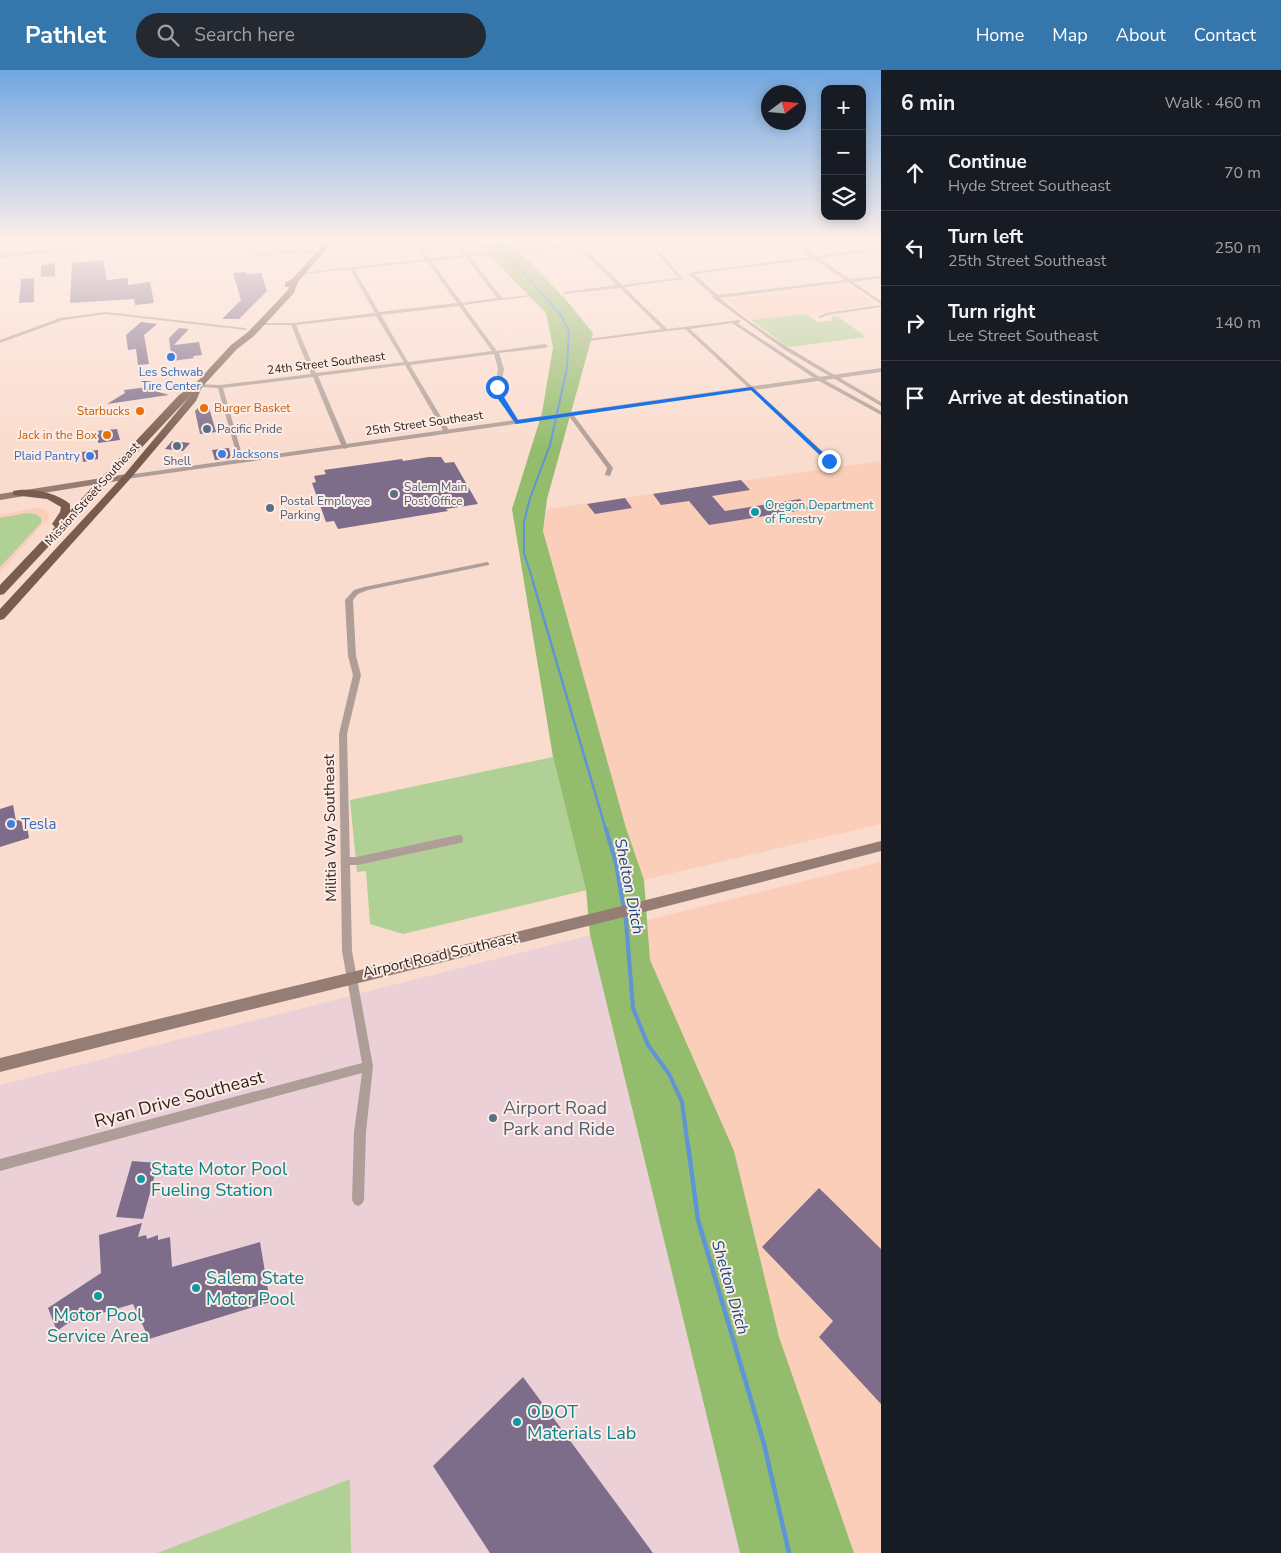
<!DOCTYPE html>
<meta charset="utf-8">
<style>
:root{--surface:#171b24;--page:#242831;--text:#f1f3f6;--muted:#9ea1a6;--line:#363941;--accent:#3577ad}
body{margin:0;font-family:"Nunito Sans",sans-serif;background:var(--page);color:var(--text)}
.controls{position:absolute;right:15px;top:15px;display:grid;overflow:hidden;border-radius:10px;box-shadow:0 2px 12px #0003}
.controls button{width:45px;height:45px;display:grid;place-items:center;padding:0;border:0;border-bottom:1px solid var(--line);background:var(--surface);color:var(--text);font:25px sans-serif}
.compass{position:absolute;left:761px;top:15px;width:45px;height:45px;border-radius:50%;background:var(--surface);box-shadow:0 2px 12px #0003;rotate:74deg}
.stop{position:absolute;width:15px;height:15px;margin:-11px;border:4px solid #1a73e8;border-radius:50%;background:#fff}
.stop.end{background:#1a73e8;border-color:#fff;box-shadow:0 1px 5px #0008}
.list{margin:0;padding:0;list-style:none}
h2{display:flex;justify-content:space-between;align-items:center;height:65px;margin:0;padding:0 20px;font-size:21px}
h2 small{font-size:16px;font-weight:400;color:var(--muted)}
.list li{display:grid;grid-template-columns:32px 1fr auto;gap:15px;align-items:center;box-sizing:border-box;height:75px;padding:0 20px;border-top:1px solid var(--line)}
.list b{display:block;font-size:19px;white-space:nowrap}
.list p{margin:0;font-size:16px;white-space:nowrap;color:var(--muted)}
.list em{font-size:16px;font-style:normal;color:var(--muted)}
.icon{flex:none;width:28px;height:28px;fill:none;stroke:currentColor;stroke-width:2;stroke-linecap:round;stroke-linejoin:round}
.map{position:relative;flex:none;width:881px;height:1483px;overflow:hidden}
header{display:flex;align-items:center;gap:30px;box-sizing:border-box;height:70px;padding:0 25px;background:var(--accent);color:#fff}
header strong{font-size:24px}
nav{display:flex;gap:28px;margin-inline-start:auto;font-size:18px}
.search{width:350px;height:45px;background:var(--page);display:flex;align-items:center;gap:12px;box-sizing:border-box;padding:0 18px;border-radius:28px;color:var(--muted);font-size:19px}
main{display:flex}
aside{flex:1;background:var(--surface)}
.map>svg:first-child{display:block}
</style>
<header>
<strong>Pathlet</strong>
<div class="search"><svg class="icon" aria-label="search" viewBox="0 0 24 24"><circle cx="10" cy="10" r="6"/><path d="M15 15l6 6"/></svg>Search here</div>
<nav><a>Home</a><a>Map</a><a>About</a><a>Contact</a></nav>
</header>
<main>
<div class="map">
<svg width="881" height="1483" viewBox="0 0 881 1483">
<rect width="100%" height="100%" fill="#fadcce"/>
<!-- commercial -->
<path fill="#ebd1d7" d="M590,865L740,1483H351L350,1409L157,1483H0V1015Z"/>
<!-- built -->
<g fill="#fbceba">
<path d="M0,172H122L0,183Z"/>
<path d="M846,213L877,235L751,250L724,229Z"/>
<path d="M881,391V754L644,810L626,758L543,461L547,439Z"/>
<path d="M34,438L46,440L49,444L48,448L0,503V445Z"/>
<path d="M881,792V1483H854L779,1267L734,1081L650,890L647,850Z"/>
</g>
<!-- green -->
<g fill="#b1d096">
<path d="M805,244L818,252L831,251L832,246H837L866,267L790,277L785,275L751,250Z"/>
<path d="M27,443L36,444L41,448V453L0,497V448Z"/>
<path d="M553,687L587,820L403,864L370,854L366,801L357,802L350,730Z"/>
<path d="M350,1409L351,1483H157Z"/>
</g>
<!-- forest -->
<path fill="#93bc6d" d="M476,172H509L513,175L567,231L593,263L547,429L543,461L626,758L644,810L650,890L734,1081L779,1267L854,1483H740L590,865L586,819L553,687L512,439L542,343L553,277L546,243Z"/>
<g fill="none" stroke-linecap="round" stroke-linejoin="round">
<!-- stream-far3 -->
<path stroke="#5f94d6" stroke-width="2" d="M496,172L560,244L569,261L567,298L550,375L530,428L524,452V483L534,514"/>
<!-- stream-far2 -->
<path stroke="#5f94d6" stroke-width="2.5" d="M533,512L606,760"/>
<!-- stream-far1 -->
<path stroke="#5f94d6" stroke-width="4" d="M606,759L616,794L626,851L633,938L648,975L669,1004L682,1032L688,1077"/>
<!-- stream -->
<path stroke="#5f94d6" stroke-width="4.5" d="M688,1075L698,1150L764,1374L789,1483"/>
</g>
<!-- building -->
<g fill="#7d6d8a">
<path d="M103,190L107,210L128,208V215L150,212L154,233L135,235L134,229L70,233L72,193Z"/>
<path d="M55,193V206L41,207V195Z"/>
<path d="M246,202L247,204L261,203L267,221L239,249H222L241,230L233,203Z"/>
<path d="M34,208V232L19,233L21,209Z"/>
<path d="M141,252L157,254L144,265L149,294L138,295L136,279L128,280L126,265Z"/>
<path d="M179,258L189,259L174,275L199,272L202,285L193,286L194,288L172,291L169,268Z"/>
<path d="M148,317V319L169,325L107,334L125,323L124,320Z"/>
<path d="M208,334L216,362L200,364L195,341L201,335Z"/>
<path d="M117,359L120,370L98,373L97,361Z"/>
<path d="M172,371L190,373L183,381L165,379Z"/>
<path d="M229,378L231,388L215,390L212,380Z"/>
<path d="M98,380V389L83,392L82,382Z"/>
<path d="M429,387H441L445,393L454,392L478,434L446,439L448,441L338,459L334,451L326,452L312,413L316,412L314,406L326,404L324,400L402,389L403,391Z"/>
<path d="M741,410L750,420L712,426L725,441L800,429L809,439L709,455L689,431L661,435L653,424Z"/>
<path d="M625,428L632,438L595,444L587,434Z"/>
<path d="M13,735L16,751L21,749L23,758L27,756L29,768L0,777V739Z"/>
<path d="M132,1091L158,1093L143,1149L116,1147Z"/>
<path d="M819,1118L881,1179V1334L819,1267L833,1251L762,1177Z"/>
<path d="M142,1153L138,1167L146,1165L147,1169L158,1165V1170L170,1167L172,1197L260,1172L270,1232L149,1269L133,1234L68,1253L57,1261L48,1238L101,1203L99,1165Z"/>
<path d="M523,1307L653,1483H490L433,1396Z"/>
</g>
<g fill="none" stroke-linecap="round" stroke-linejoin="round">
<!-- pedestrian -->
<path stroke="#af9e98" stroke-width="8" d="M346,791H357L459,769"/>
<!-- minor -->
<g fill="#af9e98" fill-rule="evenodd">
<path d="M413,172H417L429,188L464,185L454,172H458L468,184L574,173L573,172H601L581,175L622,215L678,208L648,172H652L683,209L624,217L667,259L740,250V252L737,253L821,308L881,341V345L817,310L732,253L690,259L836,394L837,395L834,397L685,259L579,272V270H581L662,259L620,218L563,224V223L565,222L617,215L576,176L470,187L502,228L530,225L532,226L463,235L497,281L545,274L548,276L545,278L499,283L504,299L500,320L519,352L518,353H514L494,320L498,299L494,284L410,295L450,362L447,364L444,362L405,295L318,306L348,377L345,379L342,377L313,307L223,318L244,392L239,393L218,318L199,317L197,316V314L220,315L311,304L291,255H258V253H293L375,243L350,199L303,204L301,203L425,189ZM466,187L497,228L462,233L431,191ZM427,191L457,233L379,242L354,199ZM459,236L492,281L408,292L381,245ZM376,246L404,292L316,303L296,255Z"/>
<path d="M797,172H801L809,181L816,186L881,178V180L819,188L850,209L881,206V208L853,212L881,231V234L848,212L720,228C767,269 827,300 881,332V336L785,280L713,228V226L688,203L811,187L805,183ZM814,189L845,210L718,225L694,204Z"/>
<path d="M297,180L322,183L320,184L297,182L252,186L250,185Z"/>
<path d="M881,235V237L827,245L820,248L818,247L826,243Z"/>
<path d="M106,242L245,258L247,259L245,260L106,244L63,250L0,273V270L60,248Z"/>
<path d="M568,343H572L613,398L610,406L605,405L607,398L568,345Z"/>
<path d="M487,492L489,493V495L368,520L358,524L353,530L356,586L361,605L347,664L352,881L373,996L366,1062L364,1130L362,1134L358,1136L354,1134L352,1130L354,1062L362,1003L0,1101V1089L362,993L342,881L339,664L353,605L348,586L345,530L354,520L364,517Z"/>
</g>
<!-- tertiary -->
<g fill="#af9e98" fill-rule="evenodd">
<path d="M126,172H146L0,188V184Z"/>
<path d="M881,298V302L127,409L123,407L127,405Z"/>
</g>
<!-- secondary -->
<g fill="#957d74" fill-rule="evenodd">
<path d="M127,404L130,405V409L0,430V424Z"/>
<path d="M881,771V781C588,858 294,928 0,1002V988C294,915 588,846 881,771Z"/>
</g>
<!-- trunk -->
<path fill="#7a5c4f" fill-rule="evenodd" d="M326,172H333L298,212L294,223L254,266L237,279L202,317L196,331L130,409L4,549L0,550V539L124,405L191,325L4,524L0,525V515L55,457L52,454L60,442L61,437L47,429L13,425V421C30,417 56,422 70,434V441L179,325L196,313L231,275L248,262L288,220L289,217H285V213L292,209Z"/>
</g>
<!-- sky -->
<linearGradient id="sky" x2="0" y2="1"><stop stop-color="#71a7e1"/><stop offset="0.45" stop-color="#fdefe9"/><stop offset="1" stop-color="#fdefe9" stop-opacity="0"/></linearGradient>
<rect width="881" height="380" fill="url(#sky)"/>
<!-- route -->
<path fill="#1a73e8" d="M497,316L518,350L752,317L832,391L827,392L751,320L516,354L498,329L495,317Z"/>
<!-- markers -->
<g fill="#3f7fe0" stroke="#fcece5" stroke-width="2">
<circle cx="171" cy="287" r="5"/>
<circle cx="222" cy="384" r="5"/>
<circle cx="90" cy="386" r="5"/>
<circle cx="11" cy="754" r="5"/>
</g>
<g fill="#e8710a" stroke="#fcece5" stroke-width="2">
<circle cx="204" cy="338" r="5"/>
<circle cx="140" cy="341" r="5"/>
<circle cx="107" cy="365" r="5"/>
</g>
<g fill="#5c6f8a" stroke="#fcece5" stroke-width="2">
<circle cx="207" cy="359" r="5"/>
<circle cx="177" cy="376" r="5"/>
<circle cx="394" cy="424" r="5"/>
<circle cx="270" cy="438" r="5"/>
<circle cx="493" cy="1048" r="5"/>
</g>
<g fill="#0f9aa8" stroke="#fcece5" stroke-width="2">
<circle cx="755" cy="442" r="5"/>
<circle cx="141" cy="1109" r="5"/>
<circle cx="196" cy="1218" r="5"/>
<circle cx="98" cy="1226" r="5"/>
<circle cx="517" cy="1352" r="5"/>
</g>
<g text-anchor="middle" stroke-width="4" stroke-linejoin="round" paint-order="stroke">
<!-- far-street labels -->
<g font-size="12" fill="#31231d" stroke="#fcece5">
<text transform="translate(326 293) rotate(-7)" y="4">24th Street Southeast</text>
<text transform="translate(424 353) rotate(-8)" y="4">25th Street Southeast</text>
<text transform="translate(92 424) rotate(-48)" y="4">Mission Street Southeast</text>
</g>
<!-- far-shop labels -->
<g font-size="12" fill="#366cbe" stroke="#fcece5">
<text x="171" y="306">Les Schwab<tspan x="171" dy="14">Tire Center</tspan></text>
<text x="232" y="388" text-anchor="start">Jacksons</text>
<text x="80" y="390" text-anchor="end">Plaid Pantry</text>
</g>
<!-- far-food labels -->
<g font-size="12" fill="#c56008" stroke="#fcece5" text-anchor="end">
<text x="214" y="342" text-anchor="start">Burger Basket</text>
<text x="130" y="345">Starbucks</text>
<text x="97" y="369">Jack in the Box</text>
</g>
<!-- far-service labels -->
<g font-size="12" fill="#4e5e75" stroke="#fcece5" text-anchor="start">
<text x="217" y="363">Pacific Pride</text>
<text x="177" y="395" text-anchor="middle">Shell</text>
<text x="404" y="421">Salem Main<tspan x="404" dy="14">Post Office</tspan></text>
<text x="280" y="435">Postal Employee<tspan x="280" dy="14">Parking</tspan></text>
</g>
<!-- far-culture labels -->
<g font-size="12" fill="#0d838f" stroke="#fcece5" text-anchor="start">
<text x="765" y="439">Oregon Department<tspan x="765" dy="14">of Forestry</tspan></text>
</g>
<!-- shop labels -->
<g font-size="15" fill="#366cbe" stroke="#fcece5" text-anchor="start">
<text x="21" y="759">Tesla</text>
</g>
<!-- street labels -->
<g font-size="15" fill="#31231d" stroke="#fcece5">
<text transform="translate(330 758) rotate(-91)" y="5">Militia Way Southeast</text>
<text transform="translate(440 885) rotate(-13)" y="5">Airport Road Southeast</text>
</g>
<!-- water labels -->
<g font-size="16" font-style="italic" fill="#124985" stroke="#fcece5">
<text transform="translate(630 816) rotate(79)" y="6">Shelton Ditch</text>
<text transform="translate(731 1217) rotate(74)" y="6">Shelton Ditch</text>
</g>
<!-- near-street labels -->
<g font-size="18" fill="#31231d" stroke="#fcece5">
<text transform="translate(179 1029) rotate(-15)" y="6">Ryan Drive Southeast</text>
</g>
<!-- near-service labels -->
<g font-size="18" fill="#4e5e75" stroke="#fcece5" text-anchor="start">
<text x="503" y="1044">Airport Road<tspan x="503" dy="21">Park and Ride</tspan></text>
</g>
<!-- near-culture labels -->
<g font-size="18" fill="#0d838f" stroke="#fcece5" text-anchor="start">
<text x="151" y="1105">State Motor Pool<tspan x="151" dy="21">Fueling Station</tspan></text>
<text x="206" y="1214">Salem State<tspan x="206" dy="21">Motor Pool</tspan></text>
<text x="98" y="1251" text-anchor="middle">Motor Pool<tspan x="98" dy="21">Service Area</tspan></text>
<text x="527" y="1348">ODOT<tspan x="527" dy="21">Materials Lab</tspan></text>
</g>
</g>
</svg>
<div class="controls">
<button>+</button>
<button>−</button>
<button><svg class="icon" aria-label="layers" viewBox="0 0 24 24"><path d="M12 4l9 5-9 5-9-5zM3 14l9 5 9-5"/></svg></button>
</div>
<svg class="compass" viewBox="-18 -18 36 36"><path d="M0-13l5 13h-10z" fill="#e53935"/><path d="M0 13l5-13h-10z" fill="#9ea1a6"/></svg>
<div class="stop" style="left:497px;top:317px"></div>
<div class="stop end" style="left:829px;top:391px"></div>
</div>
<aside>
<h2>6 min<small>Walk · 460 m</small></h2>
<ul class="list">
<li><svg class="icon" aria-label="ahead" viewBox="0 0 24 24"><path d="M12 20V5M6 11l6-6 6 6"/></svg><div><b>Continue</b><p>Hyde Street Southeast</p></div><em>70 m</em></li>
<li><svg class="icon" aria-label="left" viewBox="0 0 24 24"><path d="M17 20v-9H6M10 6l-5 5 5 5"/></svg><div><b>Turn left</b><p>25th Street Southeast</p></div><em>250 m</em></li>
<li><svg class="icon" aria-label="right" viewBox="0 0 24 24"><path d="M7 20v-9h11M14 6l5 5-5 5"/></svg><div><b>Turn right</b><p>Lee Street Southeast</p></div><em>140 m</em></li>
<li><svg class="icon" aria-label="arrive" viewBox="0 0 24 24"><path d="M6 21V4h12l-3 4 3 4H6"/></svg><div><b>Arrive at destination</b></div></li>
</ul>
</aside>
</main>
